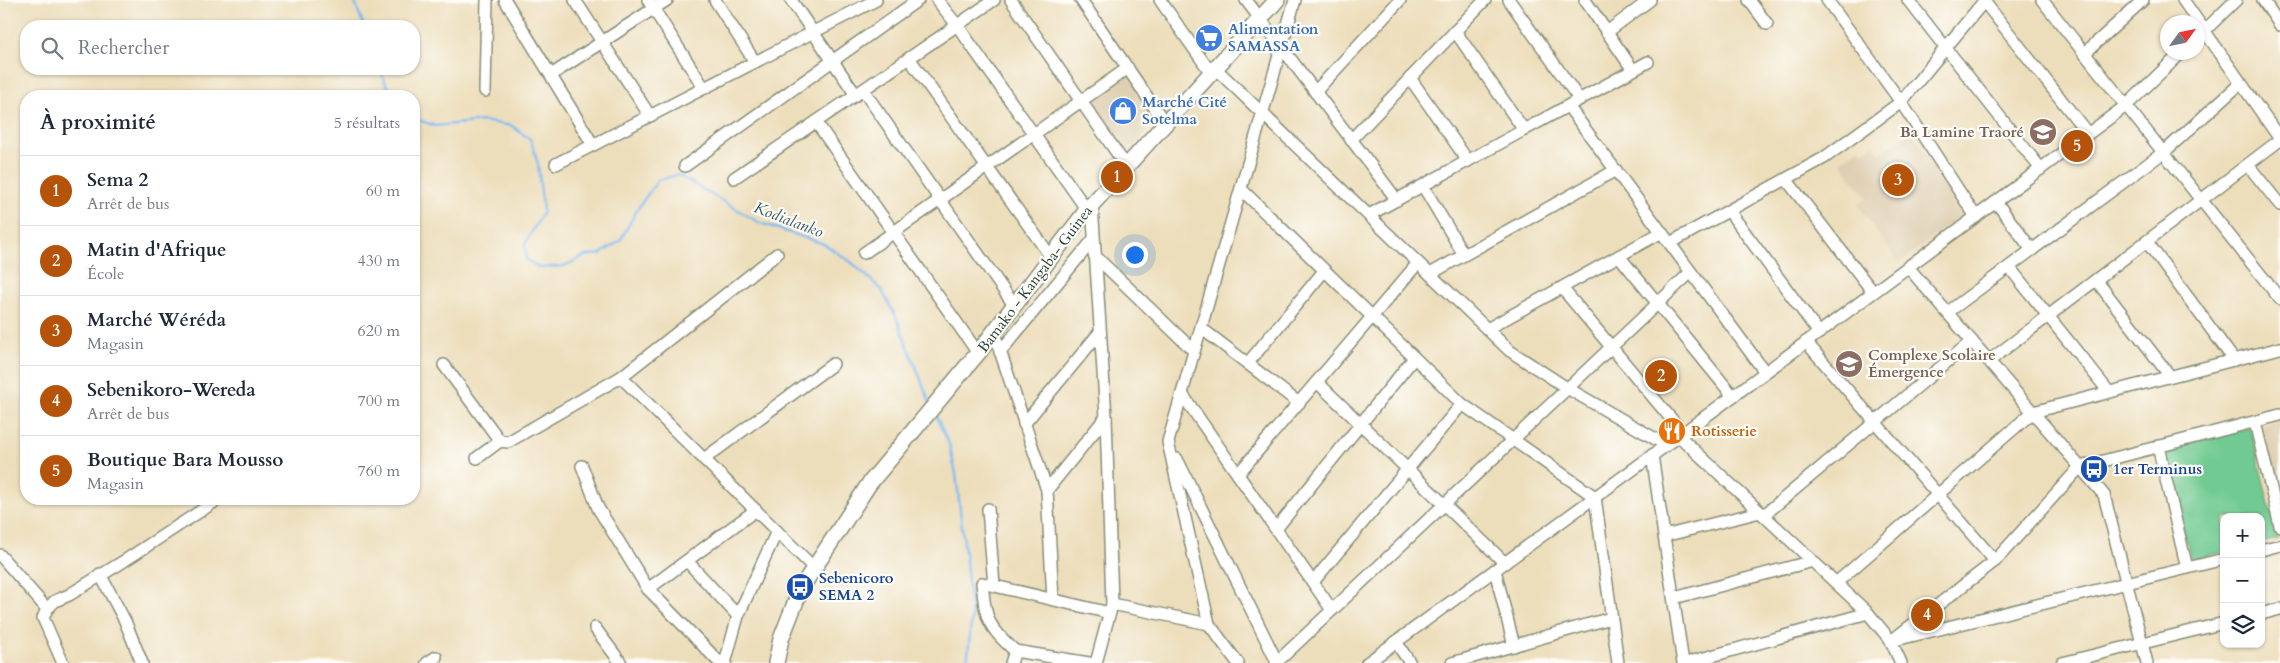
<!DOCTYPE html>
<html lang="fr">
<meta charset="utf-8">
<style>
:root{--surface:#fff;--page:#f2f2f3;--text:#1f2937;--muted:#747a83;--line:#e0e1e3;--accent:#b45309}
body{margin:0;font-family:Cardo,serif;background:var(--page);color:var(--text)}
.controls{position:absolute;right:15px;bottom:15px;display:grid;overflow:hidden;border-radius:10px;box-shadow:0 1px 4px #0004}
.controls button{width:45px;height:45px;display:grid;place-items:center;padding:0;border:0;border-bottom:1px solid var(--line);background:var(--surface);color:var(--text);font:25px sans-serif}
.compass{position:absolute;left:2160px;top:15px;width:45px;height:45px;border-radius:50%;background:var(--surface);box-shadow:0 1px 4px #0004;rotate:57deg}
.you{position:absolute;left:1134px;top:254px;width:18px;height:18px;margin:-12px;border:4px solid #fff;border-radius:50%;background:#1a73e8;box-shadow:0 0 0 8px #1a73e833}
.badge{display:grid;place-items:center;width:32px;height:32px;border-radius:50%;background:var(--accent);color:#fff;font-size:16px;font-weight:700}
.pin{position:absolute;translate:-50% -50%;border:2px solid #fff;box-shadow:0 1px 5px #0006}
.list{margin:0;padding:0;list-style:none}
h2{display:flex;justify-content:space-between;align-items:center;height:65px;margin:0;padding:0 20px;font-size:21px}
h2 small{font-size:16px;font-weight:400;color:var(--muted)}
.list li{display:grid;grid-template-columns:32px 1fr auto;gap:15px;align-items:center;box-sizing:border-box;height:70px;padding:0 20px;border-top:1px solid var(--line)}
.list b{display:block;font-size:19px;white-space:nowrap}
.list p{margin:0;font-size:16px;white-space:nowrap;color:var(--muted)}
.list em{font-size:16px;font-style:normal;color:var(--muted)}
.icon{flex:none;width:28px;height:28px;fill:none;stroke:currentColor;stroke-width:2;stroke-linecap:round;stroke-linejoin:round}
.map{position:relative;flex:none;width:2280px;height:663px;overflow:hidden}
.search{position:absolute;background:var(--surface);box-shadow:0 1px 4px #0004;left:20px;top:20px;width:400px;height:55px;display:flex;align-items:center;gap:12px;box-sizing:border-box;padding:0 18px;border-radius:20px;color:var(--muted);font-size:19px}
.panel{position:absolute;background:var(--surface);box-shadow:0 1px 4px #0004;left:20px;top:90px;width:400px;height:415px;border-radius:20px}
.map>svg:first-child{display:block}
</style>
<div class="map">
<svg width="2280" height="663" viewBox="0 0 2280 663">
<rect width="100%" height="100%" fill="#fdfcf7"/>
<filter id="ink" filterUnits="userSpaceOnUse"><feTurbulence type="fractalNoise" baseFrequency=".02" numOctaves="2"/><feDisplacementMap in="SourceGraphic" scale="10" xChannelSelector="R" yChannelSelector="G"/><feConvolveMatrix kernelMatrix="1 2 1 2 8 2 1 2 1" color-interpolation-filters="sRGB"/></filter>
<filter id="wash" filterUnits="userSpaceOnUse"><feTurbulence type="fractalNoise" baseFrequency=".0096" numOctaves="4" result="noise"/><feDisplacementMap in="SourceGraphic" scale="20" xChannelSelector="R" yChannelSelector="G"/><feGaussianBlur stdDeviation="1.12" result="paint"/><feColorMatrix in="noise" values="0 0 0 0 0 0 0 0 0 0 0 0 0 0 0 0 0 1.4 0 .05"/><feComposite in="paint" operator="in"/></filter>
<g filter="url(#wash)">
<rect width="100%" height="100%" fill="#eddebb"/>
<!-- built -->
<g fill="#dfcfb2">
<path d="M1128,75L1159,118L1124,157L1088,105Z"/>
<path d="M1912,132L1964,213L1899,263L1858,205L1867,198L1840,162L1859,148L1862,152L1873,144L1880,154Z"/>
<path d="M2280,421V492L2263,425Z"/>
</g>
<!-- green -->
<path fill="#70ca91" stroke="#488462" d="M2250,428L2278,539L2261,543V517H2224V552L2191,560L2164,449Z"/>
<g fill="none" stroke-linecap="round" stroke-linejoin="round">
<!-- stream -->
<g stroke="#7fbaf1" stroke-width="2.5">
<path d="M354,0L364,26"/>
<path d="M380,69L386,84L394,96"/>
<path d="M414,118L435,126L483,121L512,126L531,140L538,164L543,212L525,244L526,259L539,268L564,266L585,256L600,254L620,241L638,208L658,180L678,175L760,223L824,244L851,262L881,289L897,319L930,403"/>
<path d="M935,414L949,444L956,474L972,615L967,663"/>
</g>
</g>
</g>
<g filter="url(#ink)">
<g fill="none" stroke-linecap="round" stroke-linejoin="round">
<defs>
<g id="minor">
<path d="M505,0L593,145"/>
<path d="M575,0L650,116"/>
<path d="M648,0L704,88"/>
<path d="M715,0L755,62"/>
<path d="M791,0L856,95"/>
<path d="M937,0L957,25L1087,210"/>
<path d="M1011,0L1126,166"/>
<path d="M1081,0L1165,123"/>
<path d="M1160,0L1211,73"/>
<path d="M1246,0L1397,200"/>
<path d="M1509,0L1579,99"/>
<path d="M1585,0L1633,70"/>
<path d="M1749,0L1767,24"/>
<path d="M1827,0L1901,102L1976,217"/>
<path d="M1908,0L2041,169"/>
<path d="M1983,0L2088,134"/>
<path d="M2042,0L2280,299"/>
<path d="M2183,0L2280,139"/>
<path d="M2263,0L2280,25"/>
<path d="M1455,31L1524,130"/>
<path d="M1607,32L1650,0"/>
<path d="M2198,37L2236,0"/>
<path d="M2085,53L2143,0"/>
<path d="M909,58L1051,257"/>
<path d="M1215,68L1510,351L1567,388L1666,445"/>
<path d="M551,75L667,0"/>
<path d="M1410,78L1468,161"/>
<path d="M863,90L1014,305"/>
<path d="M485,91L487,0"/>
<path d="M1315,92L1400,0"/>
<path d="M1568,106L1765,372"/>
<path d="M816,122L978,353"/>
<path d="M1351,140L1485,0"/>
<path d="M556,164L876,0"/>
<path d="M2248,165L2280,205"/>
<path d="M685,166L918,0"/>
<path d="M734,178L994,0"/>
<path d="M1786,179L1873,292"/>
<path d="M1423,186L1464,255"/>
<path d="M1241,189L1462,404L1595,497L1618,663"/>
<path d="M1996,202L2032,250"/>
<path d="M1092,204L1106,417L1112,604L1096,663"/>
<path d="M1729,211L1819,333"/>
<path d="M1369,215L1648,62"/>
<path d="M2147,242L2234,360"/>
<path d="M1670,243L1824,158L1901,102L1985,0"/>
<path d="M864,253L1128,68"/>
<path d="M1094,255L1194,351"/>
<path d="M1619,256L1733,396"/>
<path d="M1908,267L2104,495L2147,663"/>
<path d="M2009,267L2109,392"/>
<path d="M1430,274L1616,170"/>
<path d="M2096,280L2170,376"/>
<path d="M1562,288L1683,433"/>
<path d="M1948,312L2164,152L2241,83"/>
<path d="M1201,328L1299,403"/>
<path d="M1487,329L1662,232"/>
<path d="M994,333L1047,490L1053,600"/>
<path d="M1806,342L1995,561"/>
<path d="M1000,352L1093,240"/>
<path d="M1989,361L2280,140"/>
<path d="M1248,363L1324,271"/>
<path d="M444,365L500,441"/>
<path d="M621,377L777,254"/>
<path d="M1317,382L1505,563"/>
<path d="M1182,394L1332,610"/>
<path d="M2255,422L2280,526"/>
<path d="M1024,424L1100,332"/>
<path d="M1679,436L1868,613L1891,641L1901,663"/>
<path d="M2158,446L2187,568"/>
<path d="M1652,455L1683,663"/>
<path d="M477,458L500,441L508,442L621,377L813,567"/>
<path d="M704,459L833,364"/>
<path d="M1177,459L1277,662"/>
<path d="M582,466L598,508L648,589L720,663"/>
<path d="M1238,474L1418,263"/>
<path d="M1047,490L1106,417"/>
<path d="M988,509L994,586"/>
<path d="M1764,515L1972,341"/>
<path d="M1276,529L1414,358"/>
<path d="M1664,536L1760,512"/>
<path d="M2261,550L2280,545"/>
<path d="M0,555L47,609"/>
<path d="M687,561L738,616"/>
<path d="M1495,570L1514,646"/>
<path d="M100,574L125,621L142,663"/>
<path d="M1313,582L1462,404"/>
<path d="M1836,583L2033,412L2280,348"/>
<path d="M648,589L756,510"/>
<path d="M1674,598L1813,561"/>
<path d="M1112,604L1209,624"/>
<path d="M2261,614L2280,609"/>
<path d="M595,628L621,663"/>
<path d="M1895,640L2224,559"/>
<path d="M1891,641L1995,561L2080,467L2280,415"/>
<path d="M1396,642L1410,663"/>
<path d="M1015,651L1089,663"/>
<path d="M63,663L43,618L47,609L55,601L69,595L124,561L219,499"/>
<path d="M427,663L436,657"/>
<path d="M725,663L738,616L777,531"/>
<path d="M1011,663L1015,651C987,625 986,621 982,583L1110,613"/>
<path d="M1238,663L1209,624L1168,442L1295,0"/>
<path d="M1276,663L1691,272"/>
<path d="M1367,663L1679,436L2127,105L2182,52"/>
<path d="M1452,663L1611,618"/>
<path d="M1686,663L1868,613"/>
<path d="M2062,663L2224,623"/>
</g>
<path id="major" d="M776,663L781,639L801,588L869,484L978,353L1087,210L1277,0"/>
</defs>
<!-- minor casing -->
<use href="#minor" stroke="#868e78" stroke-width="14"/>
<!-- major casing -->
<use href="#major" stroke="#868e78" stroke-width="18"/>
<!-- minor -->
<use href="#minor" stroke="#fff" stroke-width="11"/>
<!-- major -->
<use href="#major" stroke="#fff" stroke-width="15"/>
</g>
</g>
<!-- icons -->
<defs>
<symbol id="supermarket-disc" viewBox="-11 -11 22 22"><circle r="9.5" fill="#3f7fe0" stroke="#fdfcf7"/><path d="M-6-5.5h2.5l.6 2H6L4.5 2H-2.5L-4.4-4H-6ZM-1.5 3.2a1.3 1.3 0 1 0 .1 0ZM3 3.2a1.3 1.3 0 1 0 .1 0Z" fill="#fff"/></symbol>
<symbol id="shop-disc" viewBox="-11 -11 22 22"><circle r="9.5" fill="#3f7fe0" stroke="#fdfcf7"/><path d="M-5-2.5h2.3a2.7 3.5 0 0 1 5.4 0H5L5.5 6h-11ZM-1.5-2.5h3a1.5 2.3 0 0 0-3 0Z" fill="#fff"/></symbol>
<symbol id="school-disc" viewBox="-11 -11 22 22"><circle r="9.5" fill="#8d6e63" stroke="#fdfcf7"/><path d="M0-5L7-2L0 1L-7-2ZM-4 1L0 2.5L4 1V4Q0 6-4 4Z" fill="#fff"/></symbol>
<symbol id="restaurant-disc" viewBox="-11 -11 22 22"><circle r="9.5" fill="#e8710a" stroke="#fdfcf7"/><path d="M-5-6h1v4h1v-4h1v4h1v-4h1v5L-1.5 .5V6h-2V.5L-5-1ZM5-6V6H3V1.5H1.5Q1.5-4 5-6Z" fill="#fff"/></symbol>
<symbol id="bus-disc" viewBox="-11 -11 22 22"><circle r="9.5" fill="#1a4fb4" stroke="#fdfcf7"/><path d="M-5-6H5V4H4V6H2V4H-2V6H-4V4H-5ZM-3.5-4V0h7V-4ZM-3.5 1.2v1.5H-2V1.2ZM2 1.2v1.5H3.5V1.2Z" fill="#fff"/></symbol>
</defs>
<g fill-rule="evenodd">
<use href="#supermarket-disc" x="1193" y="22" width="32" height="32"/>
<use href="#shop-disc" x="1107" y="95" width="32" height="32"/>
<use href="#school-disc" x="2027" y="116" width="32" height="32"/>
<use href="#school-disc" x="1833" y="348" width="32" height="32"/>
<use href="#restaurant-disc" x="1656" y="415" width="32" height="32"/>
<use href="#bus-disc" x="2078" y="453" width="32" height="32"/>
<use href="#bus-disc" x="784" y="571" width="32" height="32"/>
</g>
<g text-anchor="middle" stroke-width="4.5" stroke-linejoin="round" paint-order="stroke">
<!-- shop labels -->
<g font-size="15" font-weight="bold" fill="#366cbe" stroke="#fdfcf7" text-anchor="start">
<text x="1228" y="34">Alimentation<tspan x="1228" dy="17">SAMASSA</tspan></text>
<text x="1142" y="107">Marché Cité<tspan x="1142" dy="17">Sotelma</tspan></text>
</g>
<!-- education labels -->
<g font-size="15" font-weight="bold" fill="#785e54" stroke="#fdfcf7" text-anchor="end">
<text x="2024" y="137">Ba Lamine Traoré</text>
<text x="1868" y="360" text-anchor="start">Complexe Scolaire<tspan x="1868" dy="17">Émergence</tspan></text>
</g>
<!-- street labels -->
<g font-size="15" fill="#1f3d34" stroke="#fdfcf7">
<text transform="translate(1035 279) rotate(-53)" y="5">Bamako - Kangaba- Guinea</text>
</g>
<!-- food labels -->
<g font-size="15" font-weight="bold" fill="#c56008" stroke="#fdfcf7" text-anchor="start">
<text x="1691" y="436">Rotisserie</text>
</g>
<!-- transit labels -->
<g font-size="15" font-weight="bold" fill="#164399" stroke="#fdfcf7" text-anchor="start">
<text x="2113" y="474">1er Terminus</text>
<text x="819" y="583">Sebenicoro<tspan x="819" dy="17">SEMA 2</tspan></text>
</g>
<!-- water labels -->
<g font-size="16" font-style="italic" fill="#375c63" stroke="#fdfcf7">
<text transform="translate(789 219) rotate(21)" y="6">Kodialanko</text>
</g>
</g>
</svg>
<div class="controls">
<button>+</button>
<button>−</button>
<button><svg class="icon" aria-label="layers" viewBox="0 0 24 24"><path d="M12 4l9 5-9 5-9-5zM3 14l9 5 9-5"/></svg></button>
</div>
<svg class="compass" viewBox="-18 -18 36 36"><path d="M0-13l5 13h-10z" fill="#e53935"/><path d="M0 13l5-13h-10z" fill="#747a83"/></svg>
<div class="you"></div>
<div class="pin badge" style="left:1117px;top:177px">1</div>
<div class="pin badge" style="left:1661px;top:376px">2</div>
<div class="pin badge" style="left:1898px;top:180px">3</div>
<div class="pin badge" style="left:1927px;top:615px">4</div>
<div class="pin badge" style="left:2077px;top:146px">5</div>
<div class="search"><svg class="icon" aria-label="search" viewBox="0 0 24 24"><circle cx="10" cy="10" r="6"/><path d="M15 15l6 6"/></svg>Rechercher</div>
<section class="panel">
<h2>À proximité<small>5 résultats</small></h2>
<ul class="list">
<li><span class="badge">1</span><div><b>Sema 2</b><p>Arrêt de bus</p></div><em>60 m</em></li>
<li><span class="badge">2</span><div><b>Matin d'Afrique</b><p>École</p></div><em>430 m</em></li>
<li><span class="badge">3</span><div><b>Marché Wéréda</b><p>Magasin</p></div><em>620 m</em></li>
<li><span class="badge">4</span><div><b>Sebenikoro-Wereda</b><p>Arrêt de bus</p></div><em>700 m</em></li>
<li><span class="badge">5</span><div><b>Boutique Bara Mousso</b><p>Magasin</p></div><em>760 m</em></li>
</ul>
</section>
</div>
